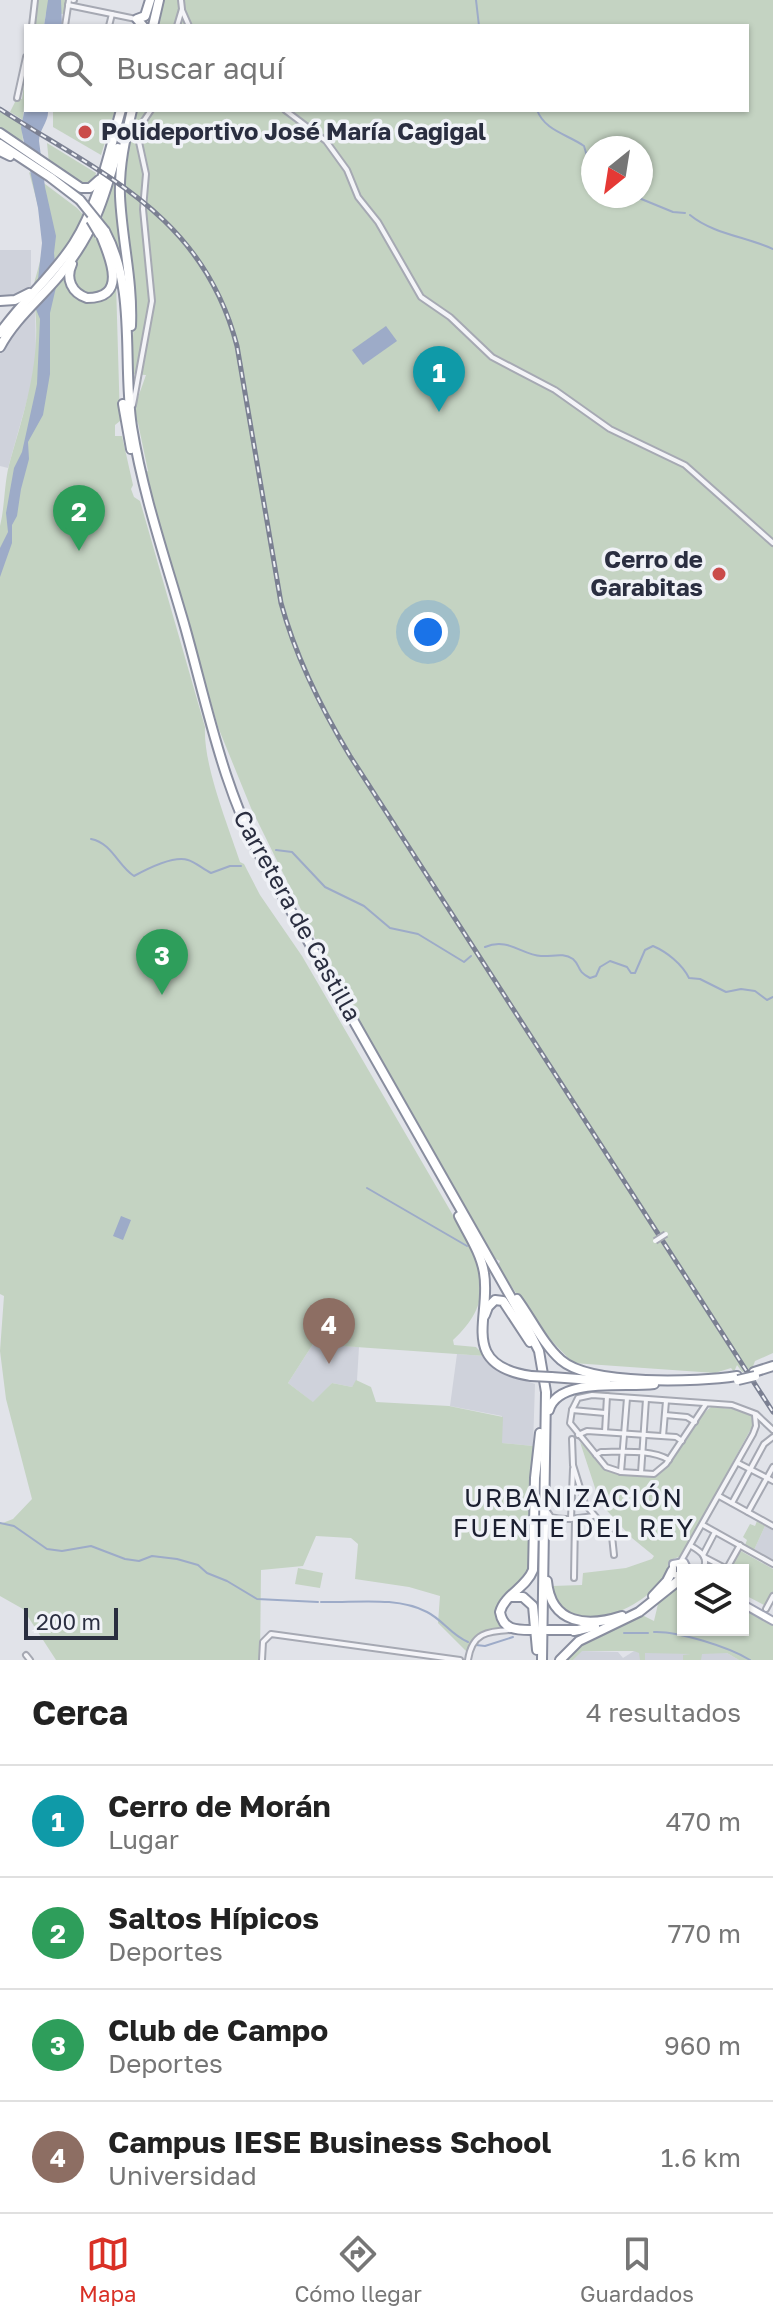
<!DOCTYPE html>
<html lang="es">
<meta charset="utf-8">
<style>
:root{--surface:#fff;--page:#f6f6f6;--text:#222;--muted:#767676;--line:#e0e0e0;--accent:#d93025}
body{margin:0;font-family:"Golos Text",sans-serif;background:var(--page);color:var(--text)}
.controls{position:absolute;right:24px;bottom:24px;display:grid;overflow:hidden;border-radius:0px;box-shadow:0 2px 6px #0004}
.controls button{width:72px;height:72px;display:grid;place-items:center;padding:0;border:0;border-bottom:2px solid var(--line);background:var(--surface);color:var(--text);font:40px sans-serif}
.compass{position:absolute;left:581px;top:136px;width:72px;height:72px;border-radius:50%;background:var(--surface);box-shadow:0 2px 6px #0004;rotate:210deg}
.scale{position:absolute;left:24px;bottom:20px;width:94px;box-sizing:border-box;padding-left:8px;border:4px solid #2a2e40;border-top:0;font-size:22px;line-height:28px;white-space:nowrap;color:#2a2e40;-webkit-text-stroke:6px #f0f2f7;paint-order:stroke}
.you{position:absolute;left:428px;top:632px;width:28px;height:28px;margin:-20px;border:6px solid #fff;border-radius:50%;background:#1a73e8;box-shadow:0 0 0 12px #1a73e833}
.badge{display:grid;place-items:center;width:52px;height:52px;border-radius:50%;background:var(--accent);color:#fff;font-size:26px;font-weight:700}
.pin{position:absolute;translate:-50% -66px;filter:drop-shadow(0 2px 4px #0008)}
.pin::after{content:'';position:absolute;top:42px;width:28px;height:24px;background:inherit;clip-path:polygon(0 0,100% 0,50% 100%)}
.list{margin:0;padding:0;list-style:none}
h2{display:flex;justify-content:space-between;align-items:center;height:104px;margin:0;padding:0 32px;font-size:34px}
h2 small{font-size:26px;font-weight:400;color:var(--muted)}
.list li{display:grid;grid-template-columns:52px 1fr auto;gap:24px;align-items:center;box-sizing:border-box;height:112px;padding:0 32px;border-top:2px solid var(--line)}
.list b{display:block;font-size:30px;white-space:nowrap}
.list p{margin:0;font-size:26px;white-space:nowrap;color:var(--muted)}
.list em{font-size:26px;font-style:normal;color:var(--muted)}
.icon{flex:none;width:44px;height:44px;fill:none;stroke:currentColor;stroke-width:2;stroke-linecap:round;stroke-linejoin:round}
.map{position:relative;flex:none;width:773px;height:1660px;overflow:hidden}
.search{position:absolute;background:var(--surface);box-shadow:0 2px 6px #0004;left:24px;right:24px;top:24px;height:88px;display:flex;align-items:center;gap:20px;box-sizing:border-box;padding:0 28px;border-radius:0px;color:var(--muted);font-size:30px}
.sheet{height:552px;background:var(--surface)}
nav{display:flex;justify-content:space-around;align-items:center;box-sizing:border-box;height:112px;border-top:2px solid var(--line);background:var(--surface);font-size:22px;color:var(--muted)}
nav a{display:grid;justify-items:center;gap:4px}
nav .on{color:var(--accent)}
.map>svg:first-child{display:block}
</style>
<div class="map">
<svg width="773" height="1660" viewBox="0 0 773 1660">
<rect width="100%" height="100%" fill="#e1e3e9"/>
<!-- built -->
<g fill="#cfd2db">
<path d="M0,250H31V287L13,297L0,298Z"/>
<path d="M35,307L36,353L33,379L8,468L0,466V354L17,328Z"/>
<path d="M313,1344L359,1347L357,1380L352,1387L332,1383L314,1403L288,1383Z"/>
<path d="M457,1354L485,1356L507,1374L535,1384L533,1446L502,1443V1416L450,1406Z"/>
<path d="M765,1526L773,1530V1560L754,1550Z"/>
<path d="M581,1651L618,1652L623,1658L634,1651L727,1653L739,1660H573Z"/>
</g>
<!-- green -->
<g fill="#c4d3c2" fill-rule="evenodd">
<path d="M38,0H67L65,14L46,13L44,26H35Z"/>
<path d="M164,0H773V1353L755,1361L752,1369L742,1372L737,1365L734,1372L731,1368L715,1373L573,1363L544,1333L502,1273L498,1265L500,1261L494,1258L345,999L251,808L218,727L145,472L148,471L138,423L135,418L136,403L146,375L131,374L134,319L118,253L102,218L113,183L125,189L124,164L135,110H747V26H159ZM593,148H641V196H593Z"/>
<path d="M26,72L23,120L10,112L17,98L22,99Z"/>
<path d="M53,110H115L101,155L53,127Z"/>
<path d="M0,111L22,125L23,143L0,129Z"/>
<path d="M47,143L96,173L94,182L83,185L49,163Z"/>
<path d="M29,172L77,208L85,217L74,238L33,288C36,274 42,259 43,243C43,219 35,195 29,172Z"/>
<path d="M95,231L106,252L116,283L120,421L115,425V436H122L133,485L131,489L134,497L140,501L205,727C203,765 228,825 240,862L244,864L260,895L302,956L475,1253C487,1291 482,1313 453,1340L454,1345L476,1347L485,1356L313,1344L288,1383L313,1402L332,1383L352,1387L356,1380L371,1387L376,1402L449,1406L503,1417L502,1443L533,1446L532,1556L528,1577L501,1601L506,1629C486,1628 475,1631 467,1652L438,1623L440,1596L409,1587L355,1579L358,1544L351,1538L316,1536L303,1566L261,1570L260,1660H56L23,1609L0,1596V1524L13,1519L32,1499L6,1399L0,1351L4,1296L0,1294V526C5,506 4,485 9,465C24,412 41,362 35,307L65,274Z"/>
<path d="M711,1407L735,1409L751,1415L753,1425L681,1557C664,1558 670,1574 660,1584C639,1605 597,1629 568,1612C558,1607 553,1597 552,1586L582,1585L583,1573L626,1568L652,1559L654,1556L632,1538L600,1503L580,1442L600,1464L613,1473L657,1476C681,1459 688,1425 711,1407Z"/>
<path d="M757,1521L765,1526L754,1550L745,1545L747,1540L743,1537L750,1524L755,1526Z"/>
<path d="M739,1550L773,1569V1593L766,1606L743,1594V1570H728Z"/>
<path d="M298,1568L323,1573L320,1588L295,1584Z"/>
<path d="M683,1583V1630H743V1609L773,1626V1660H739L727,1653L702,1654L701,1660H683V1655L691,1654L645,1653V1660H650H640L639,1653L634,1651H582L573,1660H563L585,1642L642,1615L654,1621L658,1604Z"/>
</g>
<!-- water -->
<g fill="#9dabc8">
<path d="M48,0H61L62,26H44Z"/>
<path d="M26,102V110H48C49,122 39,129 39,141L45,187L56,236L54,253L57,283L50,313V374L43,415L28,442L29,459L21,489L17,516L12,525V543L0,577V548L8,532L6,513L14,468L22,452L37,384L40,319L35,307L42,243L38,208L21,128Z"/>
<path d="M386,326L397,341L363,365L352,350Z"/>
<path d="M121,1216L131,1220L123,1240L113,1236Z"/>
</g>
<g fill="none" stroke-linecap="round" stroke-linejoin="round">
<!-- stream -->
<g stroke="#9dabc8" stroke-width="2">
<path d="M476,0L479,26"/>
<path d="M537,110C545,131 567,134 584,146L589,163L593,168"/>
<path d="M634,196L673,212L685,213"/>
<path d="M690,215C713,234 747,237 773,249"/>
<path d="M91,839C112,843 118,866 134,876C145,870 173,855 188,860C195,862 203,869 211,873L230,866H241"/>
<path d="M276,850L292,852L325,887L364,906L390,928L418,934L464,962L471,956"/>
<path d="M485,947C508,937 522,955 541,956C552,957 563,952 573,959C581,966 576,971 590,978L596,976L600,967L610,961L627,967L631,973H635L645,950L653,946C667,952 682,964 689,978L700,979L726,992L741,989L755,991L767,1000L773,997"/>
<path d="M367,1188L467,1246"/>
<path d="M0,1523L14,1526L47,1549L62,1551L91,1546L125,1559L139,1561L152,1556L177,1559L198,1565L207,1573L227,1581L257,1599L318,1602"/>
<path d="M321,1602C355,1603 396,1596 427,1612C443,1620 451,1635 468,1642"/>
<path d="M654,1632C678,1631 729,1647 750,1660"/>
<path d="M624,1633H648"/>
<path d="M476,1645L485,1646L513,1637"/>
</g>
<defs>
<g id="minor">
<path d="M73,0H74"/>
<path d="M68,5L136,19"/>
<path d="M182,10L189,26"/>
<path d="M32,26L35,0"/>
<path d="M65,26L69,0"/>
<path d="M109,26L112,14"/>
<path d="M177,26L182,9L181,0"/>
<path d="M17,98L26,57"/>
<path d="M285,110L326,141L347,170L358,197L378,222L421,297L450,317L492,357L555,390L610,429L685,465L773,543"/>
<path d="M133,405L152,301L143,209L146,174L139,142L141,125L151,110"/>
<path d="M706,1404L666,1464L654,1474L621,1472L606,1467L570,1423L572,1410L578,1398L592,1395L732,1405L756,1414L773,1430"/>
<path d="M572,1410L605,1413"/>
<path d="M665,1415L687,1417L695,1422"/>
<path d="M605,1432L607,1396"/>
<path d="M578,1435L587,1431L676,1437L682,1441"/>
<path d="M663,1436L666,1401"/>
<path d="M572,1439L573,1465L585,1504L612,1536L614,1555"/>
<path d="M596,1455L601,1452C621,1452 652,1449 669,1460"/>
<path d="M738,1463L773,1481"/>
<path d="M621,1472L627,1398"/>
<path d="M641,1473L646,1399"/>
<path d="M719,1496L773,1526"/>
<path d="M732,1503L764,1444L773,1437"/>
<path d="M547,1511L551,1517C565,1521 578,1518 593,1516"/>
<path d="M748,1512L773,1467"/>
<path d="M571,1519L573,1469"/>
<path d="M703,1525L773,1564"/>
<path d="M691,1546C702,1552 709,1558 703,1570"/>
<path d="M703,1555L715,1532"/>
<path d="M704,1557L727,1569"/>
<path d="M681,1561L753,1434L756,1426L755,1415"/>
<path d="M726,1570L740,1545"/>
<path d="M574,1578L575,1520"/>
<path d="M766,1609L773,1596"/>
<path d="M26,1655L30,1660"/>
<path d="M262,1660L263,1642L271,1634L460,1660"/>
<path d="M468,1660C472,1633 487,1631 512,1630"/>
</g>
<g id="major">
<path d="M683,1577L673,1574V1564L684,1562L688,1570"/>
<path d="M743,1604L773,1621"/>
</g>
<g id="highway">
<path d="M143,26L137,19L145,16L150,0"/>
<path d="M153,26L159,0"/>
<path d="M0,133L81,188H90L99,180"/>
<path d="M0,144L50,177L80,200"/>
<path d="M0,151L10,156"/>
<path d="M105,231C137,291 122,362 132,427C143,495 166,561 185,627C208,709 224,793 266,867L517,1308L539,1351L546,1392L542,1660"/>
<path d="M72,264C65,279 72,293 87,298C127,298 111,260 102,238"/>
<path d="M0,301L15,300L29,293"/>
<path d="M131,326C133,280 122,241 120,196C119,166 125,139 132,110"/>
<path d="M0,333C22,301 53,276 74,243C99,203 108,155 121,110"/>
<path d="M0,347C15,319 39,300 59,276C94,233 104,200 118,148"/>
<path d="M123,404L131,449"/>
<path d="M459,1216C468,1234 481,1253 484,1273C492,1316 457,1365 531,1376"/>
<path d="M517,1299C531,1318 543,1344 561,1360C591,1386 698,1382 737,1376"/>
<path d="M485,1315L488,1307L495,1300L503,1301L530,1342"/>
<path d="M754,1372L773,1366"/>
<path d="M551,1377L606,1381"/>
<path d="M549,1410C558,1377 626,1388 654,1384"/>
<path d="M547,1581C551,1625 588,1627 622,1616"/>
<path d="M653,1596L667,1581L672,1571"/>
<path d="M511,1597H523L533,1606L537,1650"/>
<path d="M531,1630C516,1630 503,1630 500,1612C505,1594 526,1588 533,1570L535,1478L540,1433"/>
<path d="M547,1630H578"/>
<path d="M574,1631L595,1626"/>
<path d="M560,1660L579,1641L639,1612L683,1577"/>
</g>
</defs>
<!-- minor casing -->
<use href="#minor" stroke="#a6a9b3" stroke-width="8"/>
<!-- major casing -->
<use href="#major" stroke="#a1a5b5" stroke-width="10"/>
<!-- highway casing -->
<use href="#highway" stroke="#898e9f" stroke-width="12"/>
<!-- minor -->
<use href="#minor" stroke="#f4f4f8" stroke-width="4"/>
<!-- major -->
<use href="#major" stroke="#fff" stroke-width="6"/>
<!-- highway -->
<use href="#highway" stroke="#fff" stroke-width="8"/>
<defs>
<path id="rail" d="M0,109C104,176 203,215 237,346L281,603C296,658 321,708 350,756L773,1412"/>
</defs>
<!-- rail casing -->
<use href="#rail" stroke="#7b8092" stroke-width="5"/>
<!-- rail -->
<use href="#rail" stroke="#f0f2f7" stroke-width="2" stroke-dasharray="6" stroke-linecap="butt"/>
<defs>
<path id="minor-bridge" d="M655,1241L666,1234"/>
<g id="highway-bridge">
<path d="M80,200L105,231"/>
<path d="M91,220L100,235"/>
<path d="M531,1376L551,1377"/>
<path d="M738,1380L755,1376"/>
</g>
</defs>
<!-- minor-bridge casing -->
<use href="#minor-bridge" stroke="#a6a9b3" stroke-width="8" stroke-linecap="butt"/>
<!-- highway-bridge casing -->
<use href="#highway-bridge" stroke="#898e9f" stroke-width="12" stroke-linecap="butt"/>
<!-- minor-bridge -->
<use href="#minor-bridge" stroke="#f4f4f8" stroke-width="4"/>
<!-- highway-bridge -->
<use href="#highway-bridge" stroke="#fff" stroke-width="8"/>
</g>
<!-- markers -->
<g fill="#ca4b4a" stroke="#f0f2f7" stroke-width="3">
<circle cx="85" cy="132" r="8"/>
<circle cx="719" cy="574" r="8"/>
</g>
<g text-anchor="middle" stroke-width="7" stroke-linejoin="round" paint-order="stroke">
<!-- poi labels -->
<g font-size="24" font-weight="bold" fill="#2a2e40" stroke="#f0f2f7" text-anchor="start">
<text x="101" y="140">Polideportivo José María Cagigal</text>
<text x="703" y="568" text-anchor="end">Cerro de<tspan x="703" dy="28">Garabitas</tspan></text>
</g>
<!-- street labels -->
<g font-size="24" fill="#2a2e40" stroke="#f0f2f7">
<text transform="translate(297 916) rotate(61)" y="8">Carretera de Castilla</text>
</g>
<!-- neighbourhood labels -->
<g font-size="26" letter-spacing="2" fill="#1c2031" stroke="#f0f2f7">
<text x="574" y="1507">URBANIZACIÓN<tspan x="574" dy="30">FUENTE DEL REY</tspan></text>
</g>
</g>
</svg>
<div class="controls">
<button><svg class="icon" aria-label="layers" viewBox="0 0 24 24"><path d="M12 4l9 5-9 5-9-5zM3 14l9 5 9-5"/></svg></button>
</div>
<svg class="compass" viewBox="-18 -18 36 36"><path d="M0-13l5 13h-10z" fill="#e53935"/><path d="M0 13l5-13h-10z" fill="#767676"/></svg>
<div class="scale">200 m</div>
<div class="you"></div>
<div class="pin badge" style="left:439px;top:412px;background:#0f9aa8">1</div>
<div class="pin badge" style="left:79px;top:551px;background:#2e9e5b">2</div>
<div class="pin badge" style="left:162px;top:995px;background:#2e9e5b">3</div>
<div class="pin badge" style="left:329px;top:1364px;background:#8d6e63">4</div>
<div class="search"><svg class="icon" aria-label="search" viewBox="0 0 24 24"><circle cx="10" cy="10" r="6"/><path d="M15 15l6 6"/></svg>Buscar aquí</div>
</div>
<section class="sheet">
<h2>Cerca<small>4 resultados</small></h2>
<ul class="list">
<li><span class="badge" style="background:#0f9aa8">1</span><div><b>Cerro de Morán</b><p>Lugar</p></div><em>470 m</em></li>
<li><span class="badge" style="background:#2e9e5b">2</span><div><b>Saltos Hípicos</b><p>Deportes</p></div><em>770 m</em></li>
<li><span class="badge" style="background:#2e9e5b">3</span><div><b>Club de Campo</b><p>Deportes</p></div><em>960 m</em></li>
<li><span class="badge" style="background:#8d6e63">4</span><div><b>Campus IESE Business School</b><p>Universidad</p></div><em>1.6 km</em></li>
</ul>
</section>
<nav>
<a class="on"><svg class="icon" aria-label="map" viewBox="0 0 24 24"><path d="M3 6l6-2 6 2 6-2v14l-6 2-6-2-6 2zM9 4v14M15 6v14"/></svg>Mapa</a>
<a><svg class="icon" aria-label="directions" viewBox="0 0 24 24"><path d="M12 3l9 9-9 9-9-9zM9 14v-3h6M13 9l2 2-2 2"/></svg>Cómo llegar</a>
<a><svg class="icon" aria-label="saved" viewBox="0 0 24 24"><path d="M7 4h10v16l-5-4-5 4z"/></svg>Guardados</a>
</nav>
